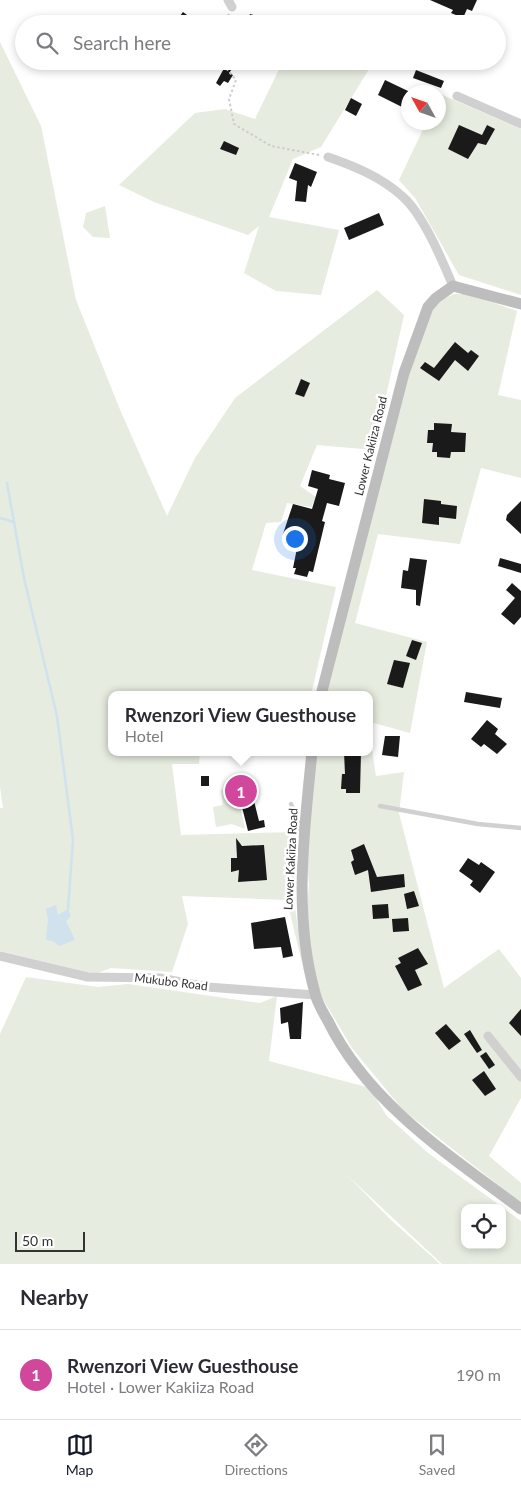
<!DOCTYPE html>
<meta charset="utf-8">
<style>
:root{--surface:#fff;--page:#f2f2f3;--text:#2b2b33;--muted:#7c7c81;--line:#e1e1e2;--accent:#111827}
body{margin:0;font-family:Lato,sans-serif;background:var(--page);color:var(--text)}
.controls{position:absolute;right:15px;bottom:15px;display:grid;overflow:hidden;border-radius:10px;box-shadow:0 2px 8px #0003}
.controls button{width:45px;height:45px;display:grid;place-items:center;padding:0;border:0;border-bottom:1px solid var(--line);background:var(--surface);color:var(--text);font:25px sans-serif}
.compass{position:absolute;left:401px;top:85px;width:45px;height:45px;border-radius:50%;background:var(--surface);box-shadow:0 2px 8px #0003;rotate:310deg}
.scale{position:absolute;left:15px;bottom:12px;width:70px;box-sizing:border-box;padding-left:5px;border:2px solid #333;border-top:0;font-size:14px;line-height:18px;white-space:nowrap;color:#333;-webkit-text-stroke:4px #fff;paint-order:stroke}
.you{position:absolute;left:294px;top:538px;width:18px;height:18px;margin:-12px;border:4px solid #fff;border-radius:50%;background:#1a73e8;box-shadow:0 0 0 8px #1a73e833}
.badge{display:grid;place-items:center;width:32px;height:32px;border-radius:50%;background:var(--accent);color:#fff;font-size:16px;font-weight:700}
.pin{position:absolute;translate:-50% -50%;border:2px solid #fff;box-shadow:0 1px 5px #0006}
.popup{position:absolute;left:108px;top:691px;width:265px;height:65px;box-sizing:border-box;display:grid;place-content:center;border-radius:10px;background:var(--surface);filter:drop-shadow(0 1px 4px #0005);font-size:16px;white-space:nowrap;color:var(--muted)}
.popup b{font-size:19px;color:var(--text)}
.popup::after{content:'';position:absolute;left:50%;top:100%;margin-left:-10px;border:10px solid transparent;border-top-color:var(--surface)}
.list{margin:0;padding:0;list-style:none}
h2{display:flex;justify-content:space-between;align-items:center;height:65px;margin:0;padding:0 20px;font-size:21px}
h2 small{font-size:16px;font-weight:400;color:var(--muted)}
.list li{display:grid;grid-template-columns:32px 1fr auto;gap:15px;align-items:center;box-sizing:border-box;height:90px;padding:0 20px;border-top:1px solid var(--line)}
.list b{display:block;font-size:19px;white-space:nowrap}
.list p{margin:0;font-size:16px;white-space:nowrap;color:var(--muted)}
.list em{font-size:16px;font-style:normal;color:var(--muted)}
.icon{flex:none;width:28px;height:28px;fill:none;stroke:currentColor;stroke-width:2;stroke-linecap:round;stroke-linejoin:round}
.map{position:relative;flex:none;width:521px;height:1264px;overflow:hidden}
.search{position:absolute;background:var(--surface);box-shadow:0 2px 8px #0003;left:15px;right:15px;top:15px;height:55px;display:flex;align-items:center;gap:12px;box-sizing:border-box;padding:0 18px;border-radius:28px;color:var(--muted);font-size:19px}
.sheet{height:155px;background:var(--surface)}
nav{display:flex;justify-content:space-around;align-items:center;box-sizing:border-box;height:70px;border-top:1px solid var(--line);background:var(--surface);font-size:14px;color:var(--muted)}
nav a{display:grid;justify-items:center;gap:2px}
nav .on{color:var(--accent)}
.map>svg:first-child{display:block}
</style>
<div class="map">
<svg width="521" height="1264" viewBox="0 0 521 1264">
<rect width="100%" height="100%" fill="#fff"/>
<!-- green -->
<g fill="#e6ecdf" fill-rule="evenodd">
<path d="M0,42L41,126L76,300L121,412L167,516L195,458L235,398L377,290L404,315L374,450L317,445L300,486L316,497L311,507L287,503L281,522L266,523L252,570L336,587L311,695H112V752H200L199,764H172L181,835L295,832L294,902L306,980L287,900L182,896L188,924L172,972L111,968L95,974L0,951V808H3L0,787Z"/>
<path d="M283,61H374L321,147L293,159L269,217L339,230L321,295L276,291L244,273L259,226L248,235L154,202L119,185L195,113L225,109L255,119Z"/>
<path d="M440,94L521,129V295L459,275L415,198L399,180L426,123L438,122Z"/>
<path d="M105,206L110,238L93,237L83,227L86,213Z"/>
<path d="M454,294H469L517,311L498,395L521,400V478L481,468L460,544L378,534L355,623L427,642L410,733L370,722V695H325L406,375L431,311L439,301Z"/>
<path d="M370,737L376,776L404,772L399,813L444,988L499,949L521,978V1098L489,1156L521,1183V1203L403,1110L352,1048L320,994L313,971L306,924L309,885L306,851L316,752H370Z"/>
<path d="M225,789L227,803L239,801L245,829L232,824L216,827L213,807L223,805L221,790Z"/>
<path d="M26,977L98,987L128,984L260,1003L277,996L269,1061L370,1088L386,1115L428,1153L521,1221V1264H442L347,1175L390,1219L440,1264H0V1034ZM465,1208H502V1245H465Z"/>
</g>
<!-- water -->
<path fill="#cfe2ee" d="M56,905L58,915L68,909L71,916L66,921L75,940L59,946L53,941L46,940L48,920L46,909Z"/>
<g fill="none" stroke-linecap="round" stroke-linejoin="round">
<!-- stream -->
<g stroke="#cfe2ee" stroke-width="2.5">
<path d="M7,483L24,578L57,716L73,840L68,909"/>
<path d="M0,518L14,522"/>
</g>
</g>
<!-- building -->
<g fill="#1a1a1a">
<path d="M430,0H477L472,11L467,9L463,18L451,13L453,10Z"/>
<path d="M183,12L199,24H174Z"/>
<path d="M250,14L257,16L254,24H246Z"/>
<path d="M228,61H238L229,73L233,75L228,83L224,81L220,86L216,83Z"/>
<path d="M416,70L444,81L441,88L413,78Z"/>
<path d="M385,80L408,91V110L378,95Z"/>
<path d="M351,98L362,104L356,116L345,110Z"/>
<path d="M459,125L482,135L487,125L495,129L486,145L478,143L468,159L448,149Z"/>
<path d="M224,141L239,148L236,155L220,149Z"/>
<path d="M295,163L317,172L311,187L308,185L306,202L295,201L297,181L289,178Z"/>
<path d="M379,213L384,225L349,240L344,228Z"/>
<path d="M455,342L468,353L471,350L479,356L468,371L455,360L439,381L420,368L425,362L434,368Z"/>
<path d="M301,379L310,383L304,397L295,394Z"/>
<path d="M434,423L452,424L451,432L466,433L465,452H451L450,458L437,457V452H432L433,443H427L428,430H434Z"/>
<path d="M312,470L330,475L329,479L345,483L339,506L327,503L322,521L325,522L313,572L309,571L307,577L294,574L296,568H293L299,538L283,534L293,504L312,509L318,489L308,486Z"/>
<path d="M424,499L441,501V504L457,506L456,519L439,517V525L422,523Z"/>
<path d="M521,501V534L506,520L507,515Z"/>
<path d="M410,558L427,560L420,606L416,605V590L401,588L403,570L408,571Z"/>
<path d="M500,558L521,564V573L498,566Z"/>
<path d="M512,583L521,591V617L514,625L501,614L515,598L506,590Z"/>
<path d="M412,640L422,643L416,660L406,656Z"/>
<path d="M394,660L410,663L403,688L387,684Z"/>
<path d="M466,692L502,698L500,708L464,702Z"/>
<path d="M487,720L498,729L495,734L507,744L497,754L484,744L481,747L471,739Z"/>
<path d="M385,736H400L398,757L382,755Z"/>
<path d="M344,752H361L360,793H346V789H341L342,774H345Z"/>
<rect x="201" y="776" width="8" height="10"/>
<path d="M252,779L256,796L253,797L259,821L264,820L265,827L248,831L240,799L230,801L226,785Z"/>
<path d="M236,838L242,846L264,845L267,880L238,882L239,870L231,872V858H237Z"/>
<path d="M364,844L377,877L404,874L405,887L371,892L368,870L355,875L351,862L354,860L351,850Z"/>
<path d="M468,858L479,865L481,862L495,872L480,893L470,885L473,881L459,871Z"/>
<path d="M414,891L419,906L407,909L404,894Z"/>
<path d="M388,904L389,918L373,919L372,905Z"/>
<path d="M285,917L293,956L283,958L281,947L254,949L251,923Z"/>
<path d="M408,918L409,931L393,932L392,919Z"/>
<path d="M418,948L428,964L415,970L422,985L408,991L395,966L401,963L398,958Z"/>
<path d="M303,1002L301,1039H290L288,1022L281,1024L280,1008Z"/>
<path d="M521,1009V1036L509,1023Z"/>
<path d="M446,1024L461,1041L449,1050L435,1033Z"/>
<path d="M470,1030L482,1050L477,1053L464,1034Z"/>
<path d="M486,1052L495,1065L489,1069L480,1056Z"/>
<path d="M484,1071L496,1089L485,1096L472,1080Z"/>
</g>
<g fill="none" stroke-linecap="round" stroke-linejoin="round">
<!-- path -->
<g stroke="#cdcdcd" stroke-width="2" stroke-dasharray="2.5 2.5" stroke-linecap="butt">
<path d="M223,24L229,14"/>
<path d="M220,61L236,80L229,99L234,124L271,146L319,155"/>
</g>
<!-- lane -->
<g stroke="#d0d0d0" stroke-width="4.5">
<path d="M291,804L301,831"/>
<path d="M380,806L478,824L521,828"/>
</g>
<!-- street -->
<g stroke="#d0d0d0" stroke-width="9">
<path d="M228,0L232,7"/>
<path d="M457,96L521,124"/>
<path d="M328,157C354,166 381,177 402,196C423,214 442,260 453,286"/>
<path d="M0,956L88,977L160,978L207,987L315,995"/>
<path d="M488,1036L521,1077"/>
</g>
<!-- secondary -->
<g stroke="#bdbdbd" stroke-width="11">
<path d="M321,695L404,373L428,307L436,298L453,286L521,304"/>
<path d="M312,752C304,832 293,915 315,993C317,1003 323,1012 328,1021C368,1103 450,1156 521,1209"/>
</g>
</g>
<g text-anchor="middle" stroke-width="5" stroke-linejoin="round" paint-order="stroke">
<!-- street labels -->
<g font-size="12" fill="#333" stroke="#fff">
<text transform="translate(371 446) rotate(-76)" y="4">Lower Kakiiza Road</text>
<text transform="translate(291 859) rotate(-87)" y="4">Lower Kakiiza Road</text>
<text transform="translate(171 982) rotate(7)" y="4">Mukubo Road</text>
</g>
</g>
</svg>
<div class="controls">
<button><svg class="icon" aria-label="locate" viewBox="0 0 24 24"><circle cx="12" cy="12" r="6"/><path d="M12 2v4M12 18v4M2 12h4M18 12h4"/></svg></button>
</div>
<svg class="compass" viewBox="-18 -18 36 36"><path d="M0-13l5 13h-10z" fill="#e53935"/><path d="M0 13l5-13h-10z" fill="#7c7c81"/></svg>
<div class="scale">50 m</div>
<div class="you"></div>
<div class="pin badge" style="left:241px;top:791px;background:#d1479c">1</div>
<div class="popup"><b>Rwenzori View Guesthouse</b>Hotel</div>
<div class="search"><svg class="icon" aria-label="search" viewBox="0 0 24 24"><circle cx="10" cy="10" r="6"/><path d="M15 15l6 6"/></svg>Search here</div>
</div>
<section class="sheet">
<h2>Nearby<small></small></h2>
<ul class="list">
<li><span class="badge" style="background:#d1479c">1</span><div><b>Rwenzori View Guesthouse</b><p>Hotel · Lower Kakiiza Road</p></div><em>190 m</em></li>
</ul>
</section>
<nav>
<a class="on"><svg class="icon" aria-label="map" viewBox="0 0 24 24"><path d="M3 6l6-2 6 2 6-2v14l-6 2-6-2-6 2zM9 4v14M15 6v14"/></svg>Map</a>
<a><svg class="icon" aria-label="directions" viewBox="0 0 24 24"><path d="M12 3l9 9-9 9-9-9zM9 14v-3h6M13 9l2 2-2 2"/></svg>Directions</a>
<a><svg class="icon" aria-label="saved" viewBox="0 0 24 24"><path d="M7 4h10v16l-5-4-5 4z"/></svg>Saved</a>
</nav>
